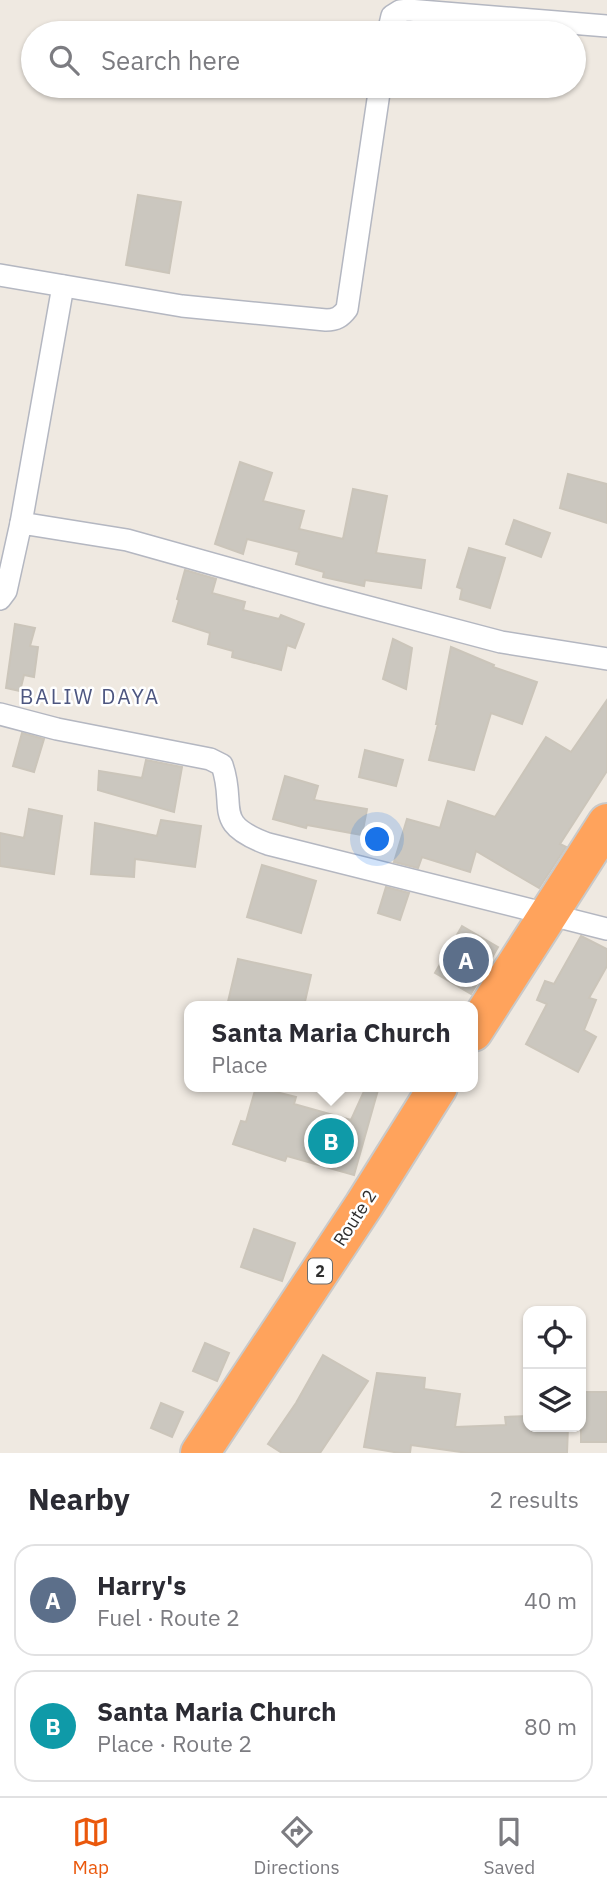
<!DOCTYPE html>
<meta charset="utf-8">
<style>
:root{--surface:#fff;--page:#f7f7f7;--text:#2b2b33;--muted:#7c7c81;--line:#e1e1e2;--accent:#ea580c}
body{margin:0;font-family:"IBM Plex Sans",sans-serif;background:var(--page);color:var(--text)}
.controls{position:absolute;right:21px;bottom:21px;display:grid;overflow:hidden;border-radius:14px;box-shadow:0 2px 5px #0004}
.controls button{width:63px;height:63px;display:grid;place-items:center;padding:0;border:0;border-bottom:2px solid var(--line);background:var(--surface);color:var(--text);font:35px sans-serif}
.you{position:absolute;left:378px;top:840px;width:24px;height:24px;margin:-18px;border:5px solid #fff;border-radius:50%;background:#1a73e8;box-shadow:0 0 0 10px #1a73e833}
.badge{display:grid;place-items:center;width:46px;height:46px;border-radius:50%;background:var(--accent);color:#fff;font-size:23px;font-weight:700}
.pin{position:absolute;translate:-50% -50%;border:4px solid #fff;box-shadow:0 2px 7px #0006}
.popup{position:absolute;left:184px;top:1001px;width:294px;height:91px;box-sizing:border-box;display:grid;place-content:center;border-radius:14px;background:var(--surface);filter:drop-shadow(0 2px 5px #0005);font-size:23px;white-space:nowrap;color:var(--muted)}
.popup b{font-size:26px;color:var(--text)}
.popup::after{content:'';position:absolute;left:50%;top:100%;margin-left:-14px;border:14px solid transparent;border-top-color:var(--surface)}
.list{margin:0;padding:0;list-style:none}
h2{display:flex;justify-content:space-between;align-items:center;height:91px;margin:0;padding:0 28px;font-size:30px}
h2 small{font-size:23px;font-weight:400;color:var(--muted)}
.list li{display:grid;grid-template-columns:46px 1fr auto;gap:21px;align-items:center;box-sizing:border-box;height:112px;margin:0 14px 14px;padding:0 14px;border:2px solid var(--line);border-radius:21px}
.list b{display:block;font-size:26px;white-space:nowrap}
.list p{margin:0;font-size:23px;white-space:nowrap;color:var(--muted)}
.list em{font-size:23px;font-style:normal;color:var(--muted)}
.icon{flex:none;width:38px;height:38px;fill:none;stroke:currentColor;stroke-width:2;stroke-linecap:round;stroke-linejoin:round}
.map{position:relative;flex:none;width:607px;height:1453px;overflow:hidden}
.search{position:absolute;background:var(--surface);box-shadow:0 2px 5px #0004;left:21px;right:21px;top:21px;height:77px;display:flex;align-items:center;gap:18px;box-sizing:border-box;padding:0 24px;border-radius:38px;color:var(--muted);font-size:26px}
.sheet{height:343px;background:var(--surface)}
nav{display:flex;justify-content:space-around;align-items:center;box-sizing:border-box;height:98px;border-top:2px solid var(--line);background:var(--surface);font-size:19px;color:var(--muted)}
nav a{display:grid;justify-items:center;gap:4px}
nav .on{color:var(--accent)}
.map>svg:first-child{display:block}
</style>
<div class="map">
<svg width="607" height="1453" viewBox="0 0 607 1453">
<rect width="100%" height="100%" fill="#efe9e1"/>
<!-- building -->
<g fill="#cbc7bf" stroke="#cbc5ba" stroke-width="2">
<path d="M138,195L181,202L169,273L126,265Z"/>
<path d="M240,462L272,473L263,501L304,511L299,529L343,539L353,489L387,496L376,553L425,560L421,588L365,580L364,586L323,577L324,572L296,564L299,552L247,539L243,554L215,544Z"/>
<path d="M568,474L607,484V523L560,508Z"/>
<path d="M514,520L550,533L541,557L506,544Z"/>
<path d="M469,548L505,558L490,608L460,599L462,589L457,587Z"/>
<path d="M185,570L216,579L212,593L245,602L243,610L279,619L281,615L304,624L295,648L287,645L281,670L232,657L233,651L208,644L210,633L173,621L179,600L177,599Z"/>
<path d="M15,624L35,628L30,646L38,647L34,677L24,675L20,691L6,688Z"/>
<path d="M393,639L412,648L406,689L383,679Z"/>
<path d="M451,647L494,665L493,667L537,682L522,724L491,713L474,770L429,760L438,724H436Z"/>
<path d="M607,700V771L560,844L566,847L539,888L476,851L470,872L422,857L418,868L394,862L407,819L440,828L448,801L495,817L546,737L571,752Z"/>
<path d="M22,733L44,739L34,772L13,766Z"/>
<path d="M365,750L403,760L396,786L359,777Z"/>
<path d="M146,760L182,767L174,812L98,790L99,771L142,778Z"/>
<path d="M285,776L318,786L314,800L367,809L362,835L307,825L306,828L273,819Z"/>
<path d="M29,809L62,816L54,874L0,866V833L24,838Z"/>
<path d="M161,820L201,826L195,867L135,859L134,877L91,874L95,823L157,836Z"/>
<path d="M262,865L316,881L301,933L247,917Z"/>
<path d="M386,887L409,893L400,920L378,913Z"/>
<path d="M462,926L498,947L471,994L435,973Z"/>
<path d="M581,936L607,949V966L589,998L596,1000L584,1030L596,1037L578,1072L526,1044L547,1004L537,1000L545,981L554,984Z"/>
<path d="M238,959L311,975L304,1006H227Z"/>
<path d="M256,1087L296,1097L294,1104L351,1120L366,1087L378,1090L354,1175L287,1156L285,1161L233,1144L241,1121L246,1122Z"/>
<path d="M254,1229L295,1243L282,1281L241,1267Z"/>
<path d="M205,1343L229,1353L217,1381L193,1371Z"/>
<path d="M323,1355L368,1381L320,1453H282L268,1444L296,1403Z"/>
<path d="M377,1373L425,1378L424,1389L460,1394L455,1427L506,1425L505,1417L528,1416V1427H568L567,1453H468L411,1445L410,1453H400L364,1447Z"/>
<rect x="581" y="1392" width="26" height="50"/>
<path d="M161,1403L183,1412L172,1437L151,1428Z"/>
</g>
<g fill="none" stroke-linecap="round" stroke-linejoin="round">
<defs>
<g id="street">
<path d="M388,33L392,16L400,11L408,10L607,26"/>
<path d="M0,275L182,306L326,320C336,320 341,317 347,309L380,86"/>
<path d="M21,523L63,286"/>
<path d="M0,599L6,591L21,523L127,540L323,595L501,642L607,659"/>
<path d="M0,714L57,729L210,759L222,765C237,808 211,823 268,844L607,929"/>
</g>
<g id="highway">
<path d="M473,1032L607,823"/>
<path d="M200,1453L364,1205L438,1087"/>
</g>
</defs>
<!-- street casing -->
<use href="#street" stroke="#b4b7c1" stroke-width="24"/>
<!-- highway casing -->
<use href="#highway" stroke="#c9c9c9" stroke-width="42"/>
<!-- street -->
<use href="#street" stroke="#fff" stroke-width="21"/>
<!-- highway -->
<use href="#highway" stroke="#ffa35c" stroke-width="38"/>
</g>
<g text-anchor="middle" stroke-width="5" stroke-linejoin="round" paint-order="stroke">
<!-- shield labels -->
<rect fill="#fff" stroke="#6d6d6d" stroke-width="2" x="308" y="1258.5" width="24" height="25" rx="5"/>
<g font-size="16" font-weight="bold" fill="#2e2e2e">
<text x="320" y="1277">2</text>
</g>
<!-- street labels -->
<g font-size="18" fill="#2e2e2e" stroke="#fff">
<text transform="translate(355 1218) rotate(-57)" y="6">Route 2</text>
</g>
<!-- quarter labels -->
<g font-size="21" letter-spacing="2" fill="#4d5680" stroke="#fff">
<text x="90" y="704">BALIW DAYA</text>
</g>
</g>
</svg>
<div class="controls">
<button><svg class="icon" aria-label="locate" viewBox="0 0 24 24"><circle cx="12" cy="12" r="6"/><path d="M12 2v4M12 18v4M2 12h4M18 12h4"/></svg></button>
<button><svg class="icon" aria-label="layers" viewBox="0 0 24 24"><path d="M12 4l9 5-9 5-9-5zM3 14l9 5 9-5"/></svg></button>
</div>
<div class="you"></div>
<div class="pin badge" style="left:466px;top:960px;background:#5c6f8a">A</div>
<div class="pin badge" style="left:331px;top:1141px;background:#0f9aa8">B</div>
<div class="popup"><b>Santa Maria Church</b>Place</div>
<div class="search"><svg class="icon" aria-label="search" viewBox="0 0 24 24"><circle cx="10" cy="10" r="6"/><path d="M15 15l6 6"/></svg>Search here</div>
</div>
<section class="sheet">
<h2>Nearby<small>2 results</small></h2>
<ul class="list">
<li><span class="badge" style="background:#5c6f8a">A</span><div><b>Harry's</b><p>Fuel · Route 2</p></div><em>40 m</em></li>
<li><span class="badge" style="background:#0f9aa8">B</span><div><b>Santa Maria Church</b><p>Place · Route 2</p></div><em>80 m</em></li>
</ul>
</section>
<nav>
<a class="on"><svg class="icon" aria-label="map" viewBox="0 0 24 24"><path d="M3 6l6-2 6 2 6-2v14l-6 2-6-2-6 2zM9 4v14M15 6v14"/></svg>Map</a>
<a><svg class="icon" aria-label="directions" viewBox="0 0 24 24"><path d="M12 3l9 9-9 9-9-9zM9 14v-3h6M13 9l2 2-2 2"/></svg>Directions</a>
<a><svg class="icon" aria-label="saved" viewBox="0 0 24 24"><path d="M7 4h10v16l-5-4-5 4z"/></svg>Saved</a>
</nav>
